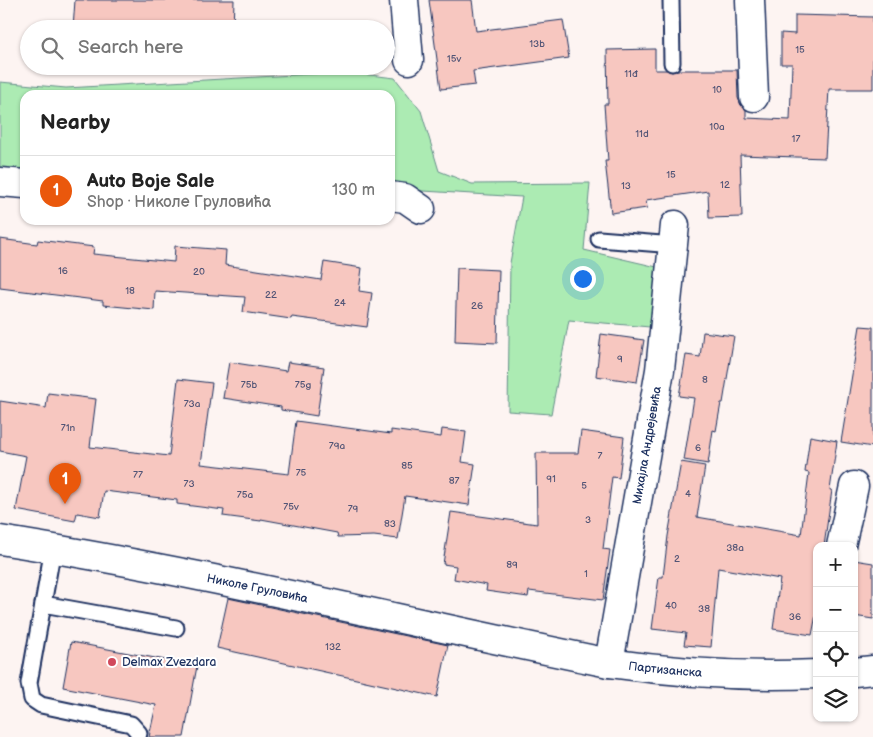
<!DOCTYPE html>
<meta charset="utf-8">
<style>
:root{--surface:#fff;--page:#f6f6f6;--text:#222;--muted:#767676;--line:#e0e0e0;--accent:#ea580c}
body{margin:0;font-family:"Balsamiq Sans",sans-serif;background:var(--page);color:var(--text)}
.controls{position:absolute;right:15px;bottom:15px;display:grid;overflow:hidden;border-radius:10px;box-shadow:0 1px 4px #0004}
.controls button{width:45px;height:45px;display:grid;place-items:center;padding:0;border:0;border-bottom:1px solid var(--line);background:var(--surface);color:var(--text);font:25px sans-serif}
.you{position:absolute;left:582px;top:278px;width:18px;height:18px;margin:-12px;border:4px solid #fff;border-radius:50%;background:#1a73e8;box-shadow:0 0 0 8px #1a73e833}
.badge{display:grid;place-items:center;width:32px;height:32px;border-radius:50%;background:var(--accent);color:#fff;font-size:16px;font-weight:700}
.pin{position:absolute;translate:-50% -41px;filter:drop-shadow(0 1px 2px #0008)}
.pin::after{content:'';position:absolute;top:26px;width:18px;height:15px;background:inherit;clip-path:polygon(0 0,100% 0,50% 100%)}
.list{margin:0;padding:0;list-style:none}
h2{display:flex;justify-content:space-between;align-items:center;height:65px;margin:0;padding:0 20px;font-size:21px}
h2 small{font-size:16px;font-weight:400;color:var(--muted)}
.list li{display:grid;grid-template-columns:32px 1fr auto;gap:15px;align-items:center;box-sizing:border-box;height:70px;padding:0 20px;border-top:1px solid var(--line)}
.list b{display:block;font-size:19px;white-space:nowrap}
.list p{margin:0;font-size:16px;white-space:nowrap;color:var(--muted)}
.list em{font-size:16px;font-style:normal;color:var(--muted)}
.icon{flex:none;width:28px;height:28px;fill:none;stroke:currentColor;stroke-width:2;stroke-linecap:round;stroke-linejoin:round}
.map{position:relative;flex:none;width:873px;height:737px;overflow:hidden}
.search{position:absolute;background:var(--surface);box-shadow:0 1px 4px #0004;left:20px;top:20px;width:375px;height:55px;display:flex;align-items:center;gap:12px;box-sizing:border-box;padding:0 18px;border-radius:28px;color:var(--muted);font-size:19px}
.panel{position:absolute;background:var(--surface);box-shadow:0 1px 4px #0004;left:20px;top:90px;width:375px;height:135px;border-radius:15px}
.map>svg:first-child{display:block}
</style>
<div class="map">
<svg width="873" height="737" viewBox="0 0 873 737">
<rect width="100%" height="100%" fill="#fdf4f2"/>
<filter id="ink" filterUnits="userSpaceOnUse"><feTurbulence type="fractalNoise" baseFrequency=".02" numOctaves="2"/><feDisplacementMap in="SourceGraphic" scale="10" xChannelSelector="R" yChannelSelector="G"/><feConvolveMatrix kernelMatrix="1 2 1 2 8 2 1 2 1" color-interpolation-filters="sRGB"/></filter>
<g filter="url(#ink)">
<!-- green -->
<path fill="#acebb3" stroke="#648d88" d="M345,72L395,78L421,111L439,171L472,184L590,183L584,250L657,267L650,327L569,320L551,414L508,411L510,263L522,197L390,189V95H25V170L0,168V82L66,88Z"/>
<!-- building -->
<g fill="#f7c7c0" stroke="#1b2f5e">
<path d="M75,0H234L233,29H73Z"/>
<path d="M429,0H472L476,31L563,20L569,58L473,71L475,85L441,89Z"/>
<path d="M795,15L873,17V89H829L825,158L740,155L742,217L709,218L708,191L646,200L647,208L611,213L605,161H608L604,104H608L607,50L655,49V70H667L672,72L677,70H737L738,98L741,105L746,110V118L790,120L792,64H781V33L795,34Z"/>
<path d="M0,239L37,244L38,240L94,247L93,254L174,262L175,246L226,250L225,265L321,280L324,262L362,268L359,291L372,293L367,327L292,317L291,319L243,312L245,297L155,291L154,310L103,305V301L0,288Z"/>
<path d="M457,268L499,270L497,343L455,341Z"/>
<path d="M860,326L873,327V447L841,442Z"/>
<path d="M703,332L734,336L723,403H721L716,431L713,430L708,464L684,460L694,398L679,396L686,355L700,357Z"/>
<path d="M601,334L644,340L637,382L596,376Z"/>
<path d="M229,362L286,371L288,362L324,367L317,416L281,410V407L223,398Z"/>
<path d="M178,379L212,383L201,464L289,474L296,421L391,434V430L441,437L442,429L466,432L462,462L475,464L469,505L405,496L398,539L374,536L338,537L337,533L261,519V521L223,516L224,510L177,504V500L104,491L100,517L77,513L75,521L16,510L26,456L0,451V401L46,408L48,393L96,399L90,447L169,456Z"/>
<path d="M581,431L624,437L619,478L612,477L603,549L610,550L603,600L529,591L528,597L486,591L487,585L454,579L456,566L443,564L451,512L537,524L536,453H578Z"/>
<path d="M810,436L837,441L830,490H832L824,546H817V610L812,635L773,629L780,579L718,568L711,647L684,645L686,633L652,629L659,577H663L668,536L681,462L705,466L697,517L801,535L809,473L805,472Z"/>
<path d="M854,560L873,563V619L854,616Z"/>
<path d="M228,598L448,645L437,697L217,648Z"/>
<path d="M71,642L197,666L184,737H149L156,705L63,687Z"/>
</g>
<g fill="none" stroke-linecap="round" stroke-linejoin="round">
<defs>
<g id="lane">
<path d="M671,0L672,63"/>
<path d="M599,239L674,245"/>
<path d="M53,548L29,683L32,699L41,705L131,724L139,733L138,737"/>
<path d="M43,604L176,628"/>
</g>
<g id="street">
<path d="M404,0L409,60"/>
<path d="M750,0L754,97"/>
<path d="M0,182L25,184"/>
<path d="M390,196L405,198L421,209"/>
<path d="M841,546L854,486"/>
<path id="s1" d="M609,663L660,370L675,225"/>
</g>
<g id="secondary">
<path id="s2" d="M0,540C204,572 406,622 609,663C678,673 747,677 817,674"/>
<path d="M854,672L873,670"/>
</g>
</defs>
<!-- lane casing -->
<use href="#lane" stroke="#1b2f5e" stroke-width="19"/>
<!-- street casing -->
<use href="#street" stroke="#1b2f5e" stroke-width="31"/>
<!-- secondary casing -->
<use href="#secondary" stroke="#1b2f5e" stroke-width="31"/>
<!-- lane -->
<use href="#lane" stroke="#fff" stroke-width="15"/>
<!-- street -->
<use href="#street" stroke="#fff" stroke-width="28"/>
<!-- secondary -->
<use href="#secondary" stroke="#fff" stroke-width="28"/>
</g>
</g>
<!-- markers -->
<circle fill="#d1495b" stroke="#fff" stroke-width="2" cx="112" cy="662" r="5"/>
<g text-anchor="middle" stroke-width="4" stroke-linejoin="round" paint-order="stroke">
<!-- number labels -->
<g font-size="10" fill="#525576">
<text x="537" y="47">13b</text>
<text x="800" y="53">15</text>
<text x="454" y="62">15v</text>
<text x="631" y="77">11đ</text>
<text x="717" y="93">10</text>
<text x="717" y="130">10a</text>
<text x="642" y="137">11d</text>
<text x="796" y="142">17</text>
<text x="671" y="178">15</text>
<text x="725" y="188">12</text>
<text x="626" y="189">13</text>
<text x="63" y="274">16</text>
<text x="199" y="275">20</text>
<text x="130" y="294">18</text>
<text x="271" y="298">22</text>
<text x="340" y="306">24</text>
<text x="477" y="309">26</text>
<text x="620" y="362">9</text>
<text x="705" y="383">8</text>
<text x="249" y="388">75b</text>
<text x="303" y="388">75g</text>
<text x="192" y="407">73a</text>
<text x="68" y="431">71n</text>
<text x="337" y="449">79a</text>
<text x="698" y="451">6</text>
<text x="600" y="459">7</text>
<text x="407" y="469">85</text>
<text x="301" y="476">75</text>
<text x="138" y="478">77</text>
<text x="551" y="482">91</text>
<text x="454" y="484">87</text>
<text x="189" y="487">73</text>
<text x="584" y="489">5</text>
<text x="688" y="497">4</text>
<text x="245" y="498">75a</text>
<text x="291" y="510">75v</text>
<text x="353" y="512">79</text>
<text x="588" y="523">3</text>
<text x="390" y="527">83</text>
<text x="735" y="551">38a</text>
<text x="677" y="562">2</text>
<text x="512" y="568">89</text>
<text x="586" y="577">1</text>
<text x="671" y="609">40</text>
<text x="704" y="612">38</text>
<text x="795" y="620">36</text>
<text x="333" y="650">132</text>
</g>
<!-- street labels -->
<g font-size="12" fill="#1b2f5e" stroke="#fff">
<text dy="4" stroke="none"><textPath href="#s1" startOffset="221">Михајла Андрејевића</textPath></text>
<text dy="4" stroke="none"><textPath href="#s2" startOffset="262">Николе Груловића</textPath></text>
<text dy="4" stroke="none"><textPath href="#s2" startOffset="678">Партизанска</textPath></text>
</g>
<!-- poi labels -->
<g font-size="12" fill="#1b2f5e" stroke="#fff" text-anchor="start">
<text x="122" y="666">Delmax Zvezdara</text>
</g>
</g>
</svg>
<div class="controls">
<button>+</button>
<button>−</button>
<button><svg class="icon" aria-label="locate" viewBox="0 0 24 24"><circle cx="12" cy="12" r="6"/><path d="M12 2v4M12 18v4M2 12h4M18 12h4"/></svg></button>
<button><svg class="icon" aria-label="layers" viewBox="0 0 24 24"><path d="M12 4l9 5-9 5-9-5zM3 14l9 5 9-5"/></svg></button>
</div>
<div class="you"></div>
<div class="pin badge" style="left:65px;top:504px">1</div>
<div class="search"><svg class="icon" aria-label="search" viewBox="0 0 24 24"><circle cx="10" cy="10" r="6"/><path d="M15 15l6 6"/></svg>Search here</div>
<section class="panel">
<h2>Nearby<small></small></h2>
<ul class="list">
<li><span class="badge">1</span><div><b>Auto Boje Sale</b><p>Shop · Николе Груловића</p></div><em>130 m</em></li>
</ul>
</section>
</div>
